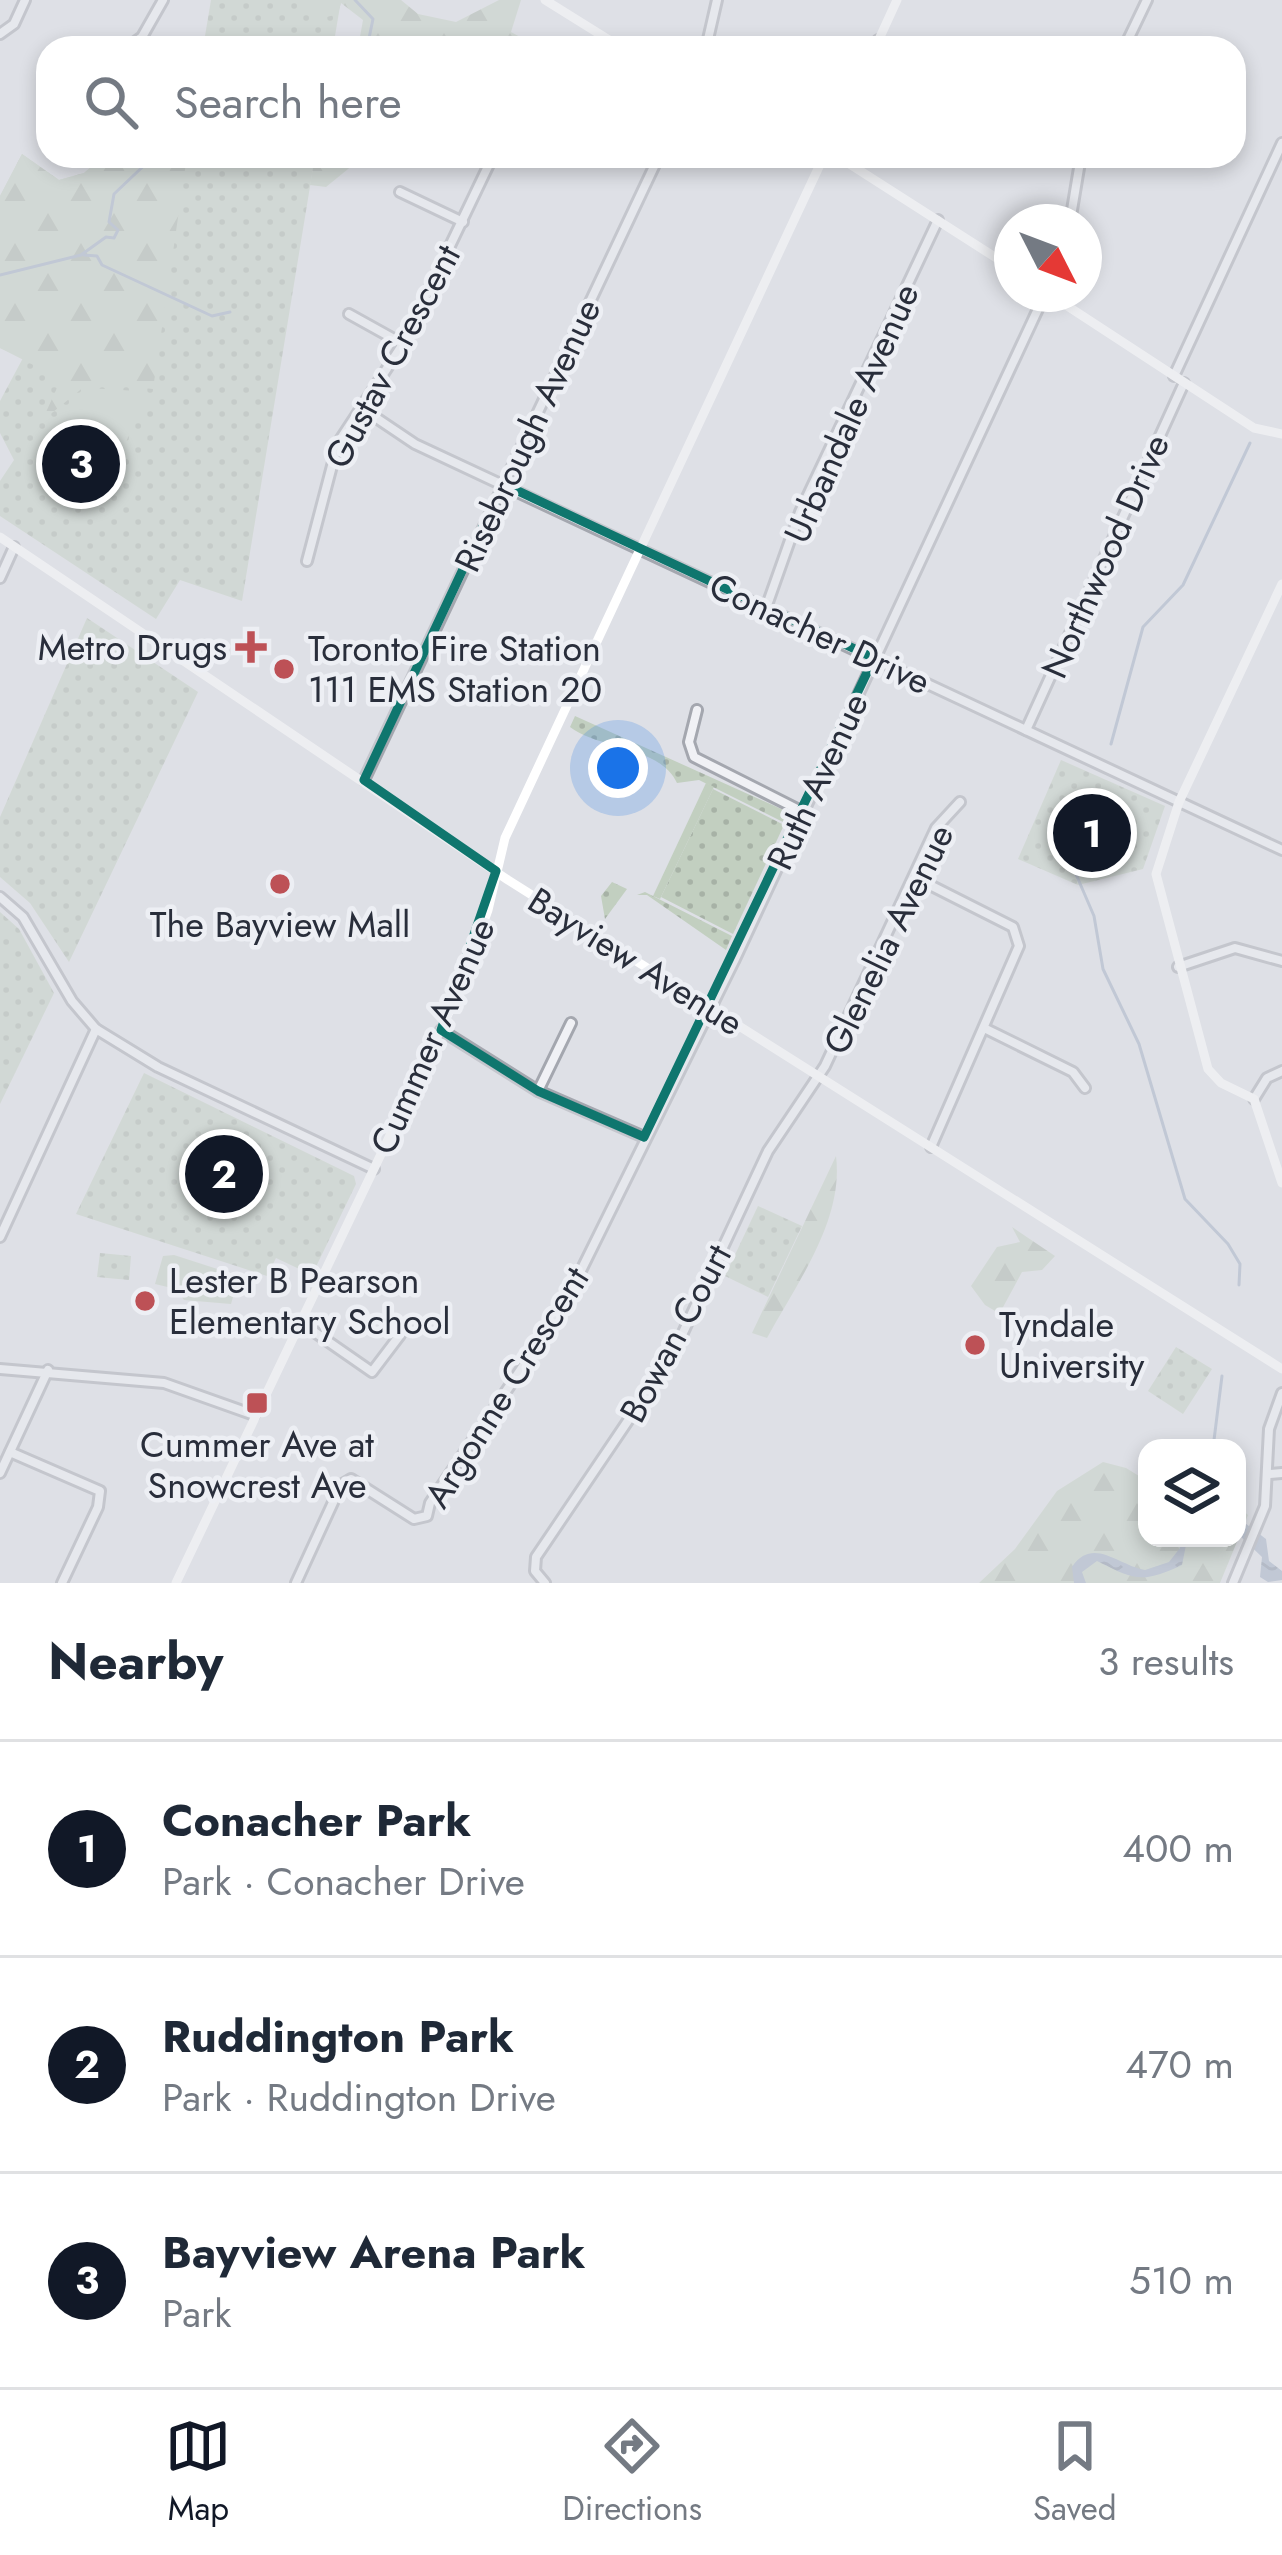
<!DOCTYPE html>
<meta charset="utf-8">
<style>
:root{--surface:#fff;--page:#f2f2f3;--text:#1f2937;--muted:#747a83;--line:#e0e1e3;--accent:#111827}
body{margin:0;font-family:Jost,sans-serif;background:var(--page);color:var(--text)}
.controls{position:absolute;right:36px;bottom:36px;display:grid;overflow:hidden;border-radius:24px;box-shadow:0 6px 18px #0003}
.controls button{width:108px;height:108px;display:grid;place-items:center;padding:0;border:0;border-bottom:3px solid var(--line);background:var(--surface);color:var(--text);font:60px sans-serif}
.compass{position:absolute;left:994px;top:204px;width:108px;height:108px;border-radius:50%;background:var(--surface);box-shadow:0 6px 18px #0003;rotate:132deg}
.you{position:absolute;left:618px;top:768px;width:42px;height:42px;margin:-30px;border:9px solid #fff;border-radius:50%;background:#1a73e8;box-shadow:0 0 0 18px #1a73e833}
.badge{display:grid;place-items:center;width:78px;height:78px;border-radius:50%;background:var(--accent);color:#fff;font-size:39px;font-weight:700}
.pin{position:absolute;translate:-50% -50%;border:6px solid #fff;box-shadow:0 3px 12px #0006}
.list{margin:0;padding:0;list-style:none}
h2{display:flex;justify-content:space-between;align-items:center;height:156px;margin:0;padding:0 48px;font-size:51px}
h2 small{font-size:39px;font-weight:400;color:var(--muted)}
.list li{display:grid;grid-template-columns:78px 1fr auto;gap:36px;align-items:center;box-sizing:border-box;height:216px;padding:0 48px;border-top:3px solid var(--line)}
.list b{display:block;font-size:45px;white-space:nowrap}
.list p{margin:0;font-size:39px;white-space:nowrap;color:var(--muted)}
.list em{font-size:39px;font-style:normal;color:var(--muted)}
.icon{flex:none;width:66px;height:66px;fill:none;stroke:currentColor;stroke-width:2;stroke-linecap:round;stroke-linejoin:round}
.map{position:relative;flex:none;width:1282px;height:1583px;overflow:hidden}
.search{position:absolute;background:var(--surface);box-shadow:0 6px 18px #0003;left:36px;right:36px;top:36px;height:132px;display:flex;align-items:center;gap:30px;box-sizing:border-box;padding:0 42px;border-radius:36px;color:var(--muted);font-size:45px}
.sheet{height:804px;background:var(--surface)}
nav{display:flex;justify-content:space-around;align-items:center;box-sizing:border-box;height:168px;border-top:3px solid var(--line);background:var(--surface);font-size:33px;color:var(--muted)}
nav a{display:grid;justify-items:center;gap:6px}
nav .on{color:var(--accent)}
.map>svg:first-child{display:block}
</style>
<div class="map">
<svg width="1282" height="1583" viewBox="0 0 1282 1583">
<defs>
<pattern id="green-dots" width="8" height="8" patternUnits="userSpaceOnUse" patternTransform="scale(3)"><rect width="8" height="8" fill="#c2cfc0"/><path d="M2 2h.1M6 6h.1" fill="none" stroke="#a7b2a6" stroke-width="1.8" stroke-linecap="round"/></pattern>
<pattern id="forest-firs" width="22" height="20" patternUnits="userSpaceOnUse" patternTransform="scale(3)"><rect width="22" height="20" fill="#c2cfc0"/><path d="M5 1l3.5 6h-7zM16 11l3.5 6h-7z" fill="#a7b2a6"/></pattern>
<pattern id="water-ripples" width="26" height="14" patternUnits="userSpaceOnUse" patternTransform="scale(3)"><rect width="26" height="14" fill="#9dabc2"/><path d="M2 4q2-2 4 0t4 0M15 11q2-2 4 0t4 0" fill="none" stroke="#808c9f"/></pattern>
</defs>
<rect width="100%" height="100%" fill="#dee0e6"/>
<!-- green -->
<g fill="url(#green-dots)">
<path d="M211,0H341L333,48H203Z"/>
<path d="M22,154L59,180L84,173L104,156H315L242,601L180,580L156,619L0,516V481L14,460L0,433V401L23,358L0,348V196Z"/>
<path d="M87,618L198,692L69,962L30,903L0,877V817Z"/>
<path d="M575,716L788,812L785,823L699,780L677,783C660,746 598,749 570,727Z"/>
<path d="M1061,760L1165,806L1143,869L1078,885L1018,859Z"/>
<path d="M713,789L784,825L733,934L661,897Z"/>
<path d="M612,882L627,889L605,919L601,896Z"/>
<path d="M645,892L732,936L726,950L647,895H637Z"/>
<path d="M0,912L19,929L54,993L0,1104Z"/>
<path d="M144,1073L354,1176L356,1184L312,1275L276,1258L267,1276L76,1214Z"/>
<path d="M758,1206L802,1226L768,1297L725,1276Z"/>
<path d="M100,1253L131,1256L129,1280L97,1277Z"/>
<path d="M1176,1347L1212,1369L1183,1414L1148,1391Z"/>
</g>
<!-- forest -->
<g fill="url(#forest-firs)">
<path d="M310,0H401L418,14L456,22L499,0H521L511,32L540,48H358L363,20L341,3L338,14L319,19L308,8Z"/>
<path d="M22,154L59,180L84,173L104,156H187L153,389L90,382L42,421L61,379L0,348V196Z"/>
<path d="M315,156H364L326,187L310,185Z"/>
<path d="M836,1156C844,1220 797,1283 767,1338L752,1333Z"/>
<path d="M1012,1227L1055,1256L1042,1270L1022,1272L1002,1309L1007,1318L985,1305L971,1286L997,1247L1020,1242Z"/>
<path d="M1103,1462L1126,1468L1147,1481V1538H1237V1505L1248,1515L1220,1583H979L1015,1549L1057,1491Z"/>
</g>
<!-- pitch -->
<g fill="#c2cfc0">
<path d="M88,388L137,391L143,400L118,462L66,426L68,410Z"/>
<path d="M706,783L714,787L660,899L653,896Z"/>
<path d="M174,1255L239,1276L231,1304L184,1300L176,1289L155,1284L163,1256Z"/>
</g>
<!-- water -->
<g fill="url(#water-ripples)">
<path d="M1237,1517L1266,1539L1269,1561L1282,1571V1580L1268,1582L1260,1577L1262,1557L1237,1533Z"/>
<path d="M1178,1538L1187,1540L1182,1565C1143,1583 1136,1581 1097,1561L1082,1572L1086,1583H1074L1072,1567C1093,1536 1119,1566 1145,1570L1169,1562L1180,1548Z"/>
</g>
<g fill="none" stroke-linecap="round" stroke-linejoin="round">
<!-- stream -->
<g stroke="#9dabc2" stroke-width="3">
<path d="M355,0L373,19L367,48"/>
<path d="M84,255L97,256L102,265L212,316L230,312"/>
<path d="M0,275L81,255L106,237L114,238L118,230L109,222L114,194L154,156"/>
<path d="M1111,744L1143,627L1183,585L1250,443"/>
<path d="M1065,824L1069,858L1094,916L1103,969L1139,1044L1185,1199L1228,1244L1240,1264L1239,1285"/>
<path d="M1213,1448L1222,1376"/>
</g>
<defs>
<g id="street">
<path d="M0,34L14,24L25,0"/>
<path d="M878,40L895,48"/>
<path d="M127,48L142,37L163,0"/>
<path d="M706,48L717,0"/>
<path d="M1124,48L1147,0"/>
<path d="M400,192L463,222"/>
<path d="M1070,222L1081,156"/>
<path d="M349,314L403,344"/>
<path d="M1174,376L1282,143"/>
<path d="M363,409L415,444L1282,850"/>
<path d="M307,561L338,443L403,344L493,156"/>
<path d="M0,578L14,547"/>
<path d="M766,608L800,512L938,220"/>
<path d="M697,710L689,742L694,757L803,812"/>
<path d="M1026,730L1184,383"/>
<path d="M364,780L659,156"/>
<path d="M914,877L1013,927L1019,946L931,1147"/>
<path d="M0,897L23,917L72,1001L96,1029L158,1067L374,1169"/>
<path d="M1178,967L1235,948L1282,961"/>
<path d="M984,1028L1073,1072L1085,1088"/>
<path d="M441,1030L538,1091L644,1137"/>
<path d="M538,1091L571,1023"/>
<path d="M1254,1099L1267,1078L1282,1071"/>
<path d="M0,1237L96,1029"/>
<path d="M300,1322L372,1372L400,1335"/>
<path d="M0,1369L164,1383L254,1415"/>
<path d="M10,1452L100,1491L98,1507L62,1583"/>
<path d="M0,1473L48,1370"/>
<path d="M1270,1474L1282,1473"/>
<path d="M296,1583L341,1485L351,1479L414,1519L427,1516L430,1503L562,1309L734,961L1045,294"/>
<path d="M545,1583L535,1571L536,1557L673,1354L768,1151L825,1066L936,828L960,802"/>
<path d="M1233,1583L1265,1506L1269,1429L1282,1393"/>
</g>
</defs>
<!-- street casing -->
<use href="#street" stroke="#a4a7af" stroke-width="14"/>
<!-- street -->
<use href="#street" stroke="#f0f1f5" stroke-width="8"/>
<!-- secondary -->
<g stroke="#fff" stroke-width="9">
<path d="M545,0L622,48"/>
<path d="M875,48L897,0"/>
<path d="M837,156L1012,268"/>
<path d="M1049,294L1254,428L1282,434"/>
<path d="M0,537L508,880L1282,1369"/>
<path d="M1282,584L1179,802L1156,874L1208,1069L1221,1083L1254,1099L1282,1183"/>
<path d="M176,1583L458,993L488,910L505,838L824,156"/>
</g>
</g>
<!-- marked area -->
<path d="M0 0H1282V1583H0ZM503,484L874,658L644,1137L538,1091L441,1030L496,871L364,780Z" fill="#dee0e6" fill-opacity=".55" fill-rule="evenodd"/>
<path fill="none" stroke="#0f766e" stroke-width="9" stroke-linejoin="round" d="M503,484L874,658L644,1137L538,1091L441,1030L496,871L364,780Z"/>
<!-- markers -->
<g fill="#bd5156" stroke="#edeff4" stroke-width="4.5">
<path d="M245 629h12v12h12v12h-12v12h-12v-12h-12v-12h12z"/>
<circle cx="284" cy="669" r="12"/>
<circle cx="280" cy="884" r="12"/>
<circle cx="145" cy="1301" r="12"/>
<circle cx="975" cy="1345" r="12"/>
<rect x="245" y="1391" width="24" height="24" rx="6"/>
</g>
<g text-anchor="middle" stroke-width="9" stroke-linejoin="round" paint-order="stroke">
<!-- street labels -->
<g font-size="36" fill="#292e3b" stroke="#edeff4">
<text transform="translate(392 356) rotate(-62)" y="13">Gustav Crescent</text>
<text transform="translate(851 413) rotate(-66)" y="13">Urbandale Avenue</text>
<text transform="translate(527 435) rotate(-65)" y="13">Risebrough Avenue</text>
<text transform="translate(1105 556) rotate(-66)" y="13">Northwood Drive</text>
<text transform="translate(820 633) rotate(25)" y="13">Conacher Drive</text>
<text transform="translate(817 781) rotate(-65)" y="13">Ruth Avenue</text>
<text transform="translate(888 939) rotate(-64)" y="13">Glenelia Avenue</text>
<text transform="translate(636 961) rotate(32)" y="13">Bayview Avenue</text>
<text transform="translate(432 1036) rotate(-66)" y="13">Cummer Avenue</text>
<text transform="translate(675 1333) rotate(-62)" y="13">Bowan Court</text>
<text transform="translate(506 1387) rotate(-58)" y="13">Argonne Crescent</text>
</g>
<!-- poi labels -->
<g font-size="36" fill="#292e3b" stroke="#edeff4" text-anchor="start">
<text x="227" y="660" text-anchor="end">Metro Drugs</text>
<text x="308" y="661">Toronto Fire Station<tspan x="308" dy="41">111 EMS Station 20</tspan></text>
<text x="280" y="937" text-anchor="middle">The Bayview Mall</text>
<text x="169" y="1293">Lester B Pearson<tspan x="169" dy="41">Elementary School</tspan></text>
<text x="999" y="1337">Tyndale<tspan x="999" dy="41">University</tspan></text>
<text x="257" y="1457" text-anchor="middle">Cummer Ave at<tspan x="257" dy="41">Snowcrest Ave</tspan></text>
</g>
</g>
</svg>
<div class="controls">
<button><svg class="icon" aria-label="layers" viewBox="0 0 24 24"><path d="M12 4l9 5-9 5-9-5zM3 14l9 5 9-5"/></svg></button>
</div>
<svg class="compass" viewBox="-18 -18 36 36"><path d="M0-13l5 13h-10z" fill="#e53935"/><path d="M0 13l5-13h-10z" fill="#747a83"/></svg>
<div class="you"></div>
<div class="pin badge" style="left:1092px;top:833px">1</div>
<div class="pin badge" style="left:224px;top:1174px">2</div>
<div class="pin badge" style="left:81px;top:464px">3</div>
<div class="search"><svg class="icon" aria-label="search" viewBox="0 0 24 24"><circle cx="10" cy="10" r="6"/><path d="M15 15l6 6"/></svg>Search here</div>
</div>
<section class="sheet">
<h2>Nearby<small>3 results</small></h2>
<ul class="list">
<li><span class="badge">1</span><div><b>Conacher Park</b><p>Park · Conacher Drive</p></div><em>400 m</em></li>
<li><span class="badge">2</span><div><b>Ruddington Park</b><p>Park · Ruddington Drive</p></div><em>470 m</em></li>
<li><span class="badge">3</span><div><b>Bayview Arena Park</b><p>Park</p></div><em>510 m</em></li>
</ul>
</section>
<nav>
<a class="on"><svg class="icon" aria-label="map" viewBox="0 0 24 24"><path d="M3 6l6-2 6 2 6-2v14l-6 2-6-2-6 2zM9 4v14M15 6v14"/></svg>Map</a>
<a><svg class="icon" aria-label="directions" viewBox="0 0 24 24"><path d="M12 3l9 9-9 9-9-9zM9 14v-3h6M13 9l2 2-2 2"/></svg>Directions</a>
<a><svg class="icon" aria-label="saved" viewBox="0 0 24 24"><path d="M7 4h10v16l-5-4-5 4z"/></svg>Saved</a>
</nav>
